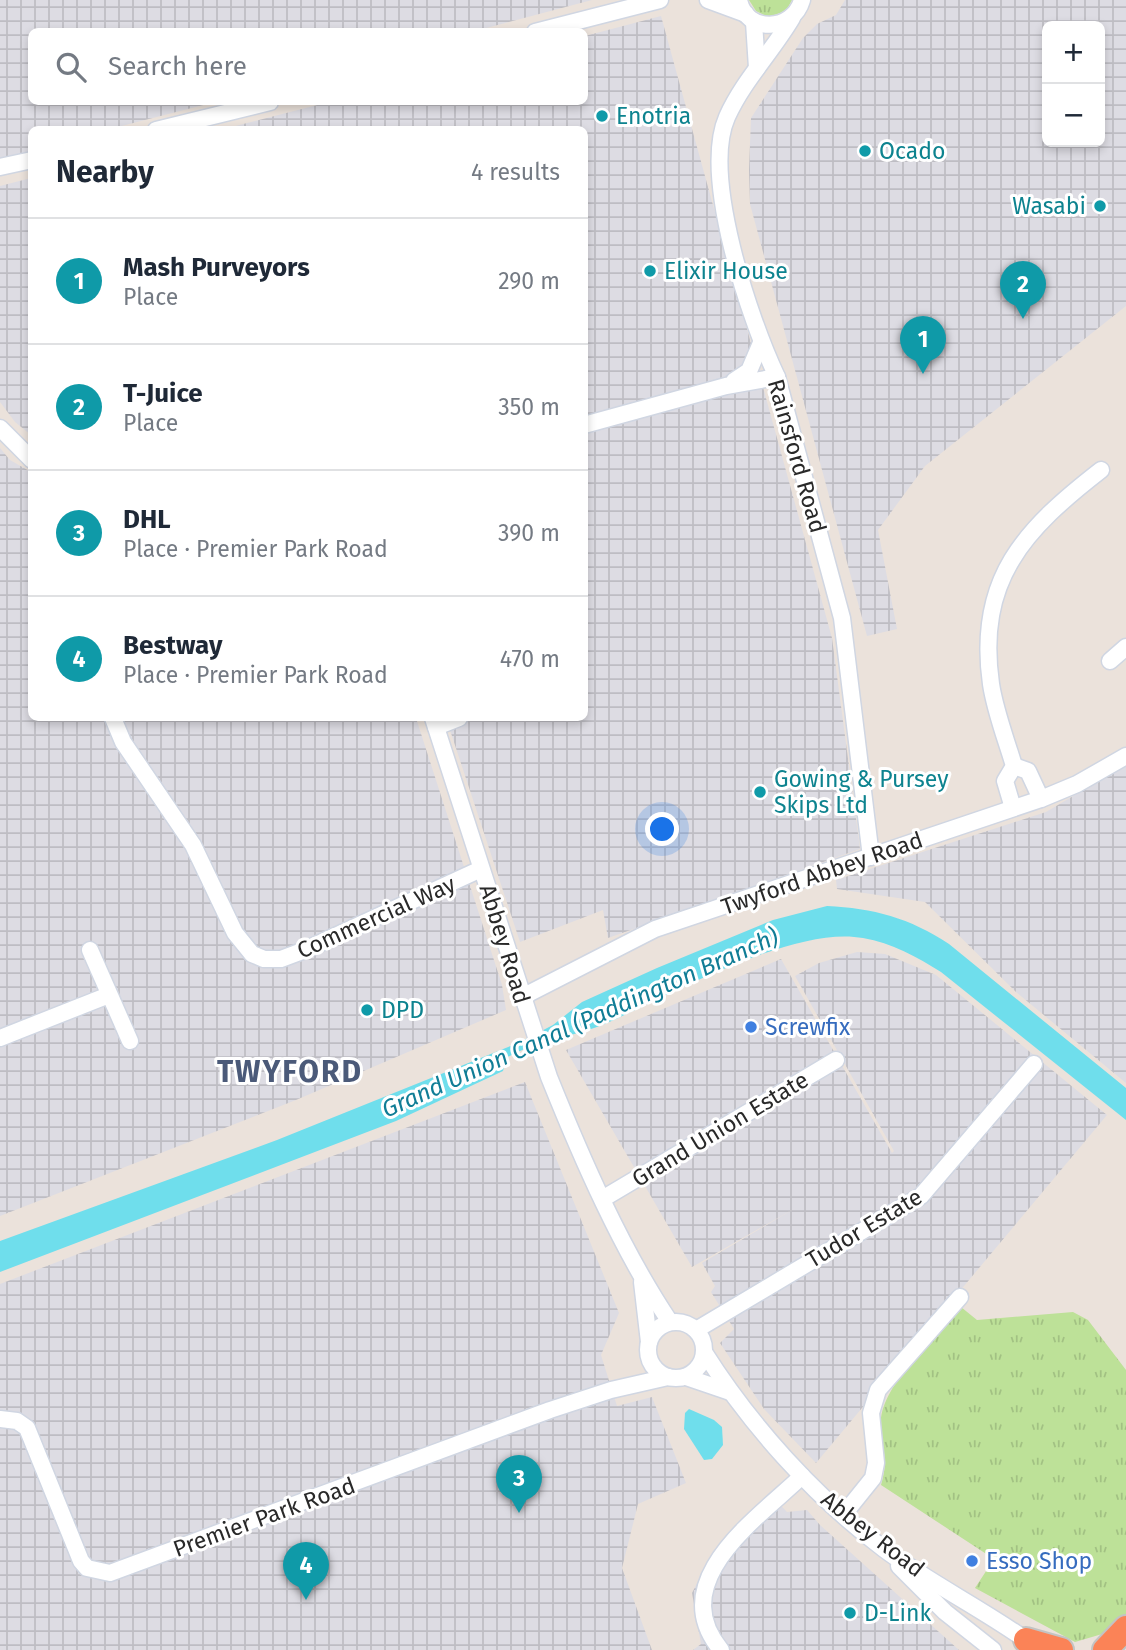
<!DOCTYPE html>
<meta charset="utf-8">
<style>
:root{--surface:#fff;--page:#f6f6f7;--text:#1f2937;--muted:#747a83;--line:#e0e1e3;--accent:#3d7df6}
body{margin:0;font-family:"Fira Sans",sans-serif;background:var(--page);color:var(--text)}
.controls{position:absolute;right:21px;top:21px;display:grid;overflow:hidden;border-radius:10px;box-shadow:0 4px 10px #0003}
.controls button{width:63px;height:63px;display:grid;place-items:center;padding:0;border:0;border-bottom:2px solid var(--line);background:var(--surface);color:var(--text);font:35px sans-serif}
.you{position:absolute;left:663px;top:830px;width:24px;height:24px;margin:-18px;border:5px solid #fff;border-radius:50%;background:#1a73e8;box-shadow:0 0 0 10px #1a73e833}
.badge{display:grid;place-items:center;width:46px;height:46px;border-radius:50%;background:var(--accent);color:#fff;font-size:23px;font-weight:700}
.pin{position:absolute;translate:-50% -58px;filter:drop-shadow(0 2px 4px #0008)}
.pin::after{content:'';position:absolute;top:37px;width:24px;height:21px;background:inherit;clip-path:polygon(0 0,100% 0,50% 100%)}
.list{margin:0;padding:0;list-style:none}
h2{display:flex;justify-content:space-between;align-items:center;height:91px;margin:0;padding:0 28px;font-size:30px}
h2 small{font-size:23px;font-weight:400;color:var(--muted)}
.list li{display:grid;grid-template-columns:46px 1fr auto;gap:21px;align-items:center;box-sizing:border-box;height:126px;padding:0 28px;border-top:2px solid var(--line)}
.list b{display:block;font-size:26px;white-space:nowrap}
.list p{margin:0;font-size:23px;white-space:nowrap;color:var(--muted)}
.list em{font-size:23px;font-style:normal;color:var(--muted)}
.icon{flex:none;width:38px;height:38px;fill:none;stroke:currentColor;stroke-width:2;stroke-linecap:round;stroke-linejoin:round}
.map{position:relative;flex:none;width:1126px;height:1650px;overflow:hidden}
.search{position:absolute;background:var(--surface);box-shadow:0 4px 10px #0003;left:28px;top:28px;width:560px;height:77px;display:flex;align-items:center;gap:18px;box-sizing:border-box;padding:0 24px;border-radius:10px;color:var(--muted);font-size:26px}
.panel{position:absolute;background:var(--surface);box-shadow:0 4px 10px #0003;left:28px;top:126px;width:560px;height:595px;border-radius:10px}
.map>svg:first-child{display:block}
</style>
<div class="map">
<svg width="1126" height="1650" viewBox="0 0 1126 1650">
<defs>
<pattern id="industrial-grid" width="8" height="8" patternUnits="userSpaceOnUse" patternTransform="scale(1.75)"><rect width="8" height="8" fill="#dddce3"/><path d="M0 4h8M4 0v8" fill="none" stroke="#bebdc3"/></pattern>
<pattern id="grass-tufts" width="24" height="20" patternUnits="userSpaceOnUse" patternTransform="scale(1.75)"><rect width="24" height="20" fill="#bde198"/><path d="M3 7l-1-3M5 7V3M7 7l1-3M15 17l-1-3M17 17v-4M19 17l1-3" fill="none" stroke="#a2c183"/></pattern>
</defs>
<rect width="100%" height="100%" fill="#ebe2db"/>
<!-- industrial -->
<g fill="url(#industrial-grid)" fill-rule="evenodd">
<path d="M0,0H592L475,31L32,32V102H215L110,129L32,130L31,151L0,159Z"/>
<path d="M845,0H1126V306L925,466L878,530L897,629L867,636L750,204L749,170L751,118L803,38L817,24L836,15ZM1047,26H1100V142H1047Z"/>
<path d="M661,16L832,638L860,849L608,938L603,910L520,942L446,718H584V130H220L329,102H584L585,36Z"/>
<path d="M31,178H32L31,435L15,422L0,402V186Z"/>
<path d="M0,448L10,460L31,472L32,718H416L502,985L506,1010L296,1100L0,1216Z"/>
<path d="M1126,765V1083L1016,992L925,902L837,889L836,880L1046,812Z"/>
<path d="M857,952L885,954L936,975L1107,1115L816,1463L764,1409L720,1343L734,1329L711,1292L715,1286L702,1263L797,1207L692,1267L566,1050L781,959L892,1153L894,1151L795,976L819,963Z"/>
<path d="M525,1082L619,1313L601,1355L617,1406L652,1397L686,1483L638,1504L622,1568L652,1650H0V1284Z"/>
<path d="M770,1494L787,1512L807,1510L820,1525L959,1650H693L701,1644L692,1593L712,1554Z"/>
</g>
<!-- grass -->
<g fill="url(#grass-tufts)">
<path d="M749,0H792L786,11L768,17L756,11Z"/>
<path d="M961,1307L977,1320L1073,1312L1088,1320L1126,1370V1627L1075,1642L975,1588L994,1559L881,1485C890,1454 880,1449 881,1421C882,1385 937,1335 961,1307Z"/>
</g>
<!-- water -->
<g fill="#6fdeec">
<path d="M827,906C873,908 910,918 949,944L1126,1088V1120L941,972C917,957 892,943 863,938C795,925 672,994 607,1023C574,1037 538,1040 506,1058L503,1071L396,1121L0,1272V1241L277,1140L518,1043L553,1025L582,1002L657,968L773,920Z"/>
<path d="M689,1409L714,1420L722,1427L723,1445L712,1459L704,1460L684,1429L685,1413Z"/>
</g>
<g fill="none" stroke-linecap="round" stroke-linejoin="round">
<defs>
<g id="minor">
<path d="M708,0L746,14"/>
<path d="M739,0C746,34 793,32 802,0"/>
<path d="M792,18C772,52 743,81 727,117C701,176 750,320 777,377L842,618L871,857"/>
<path d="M754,22L757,68"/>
<path d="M535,32L660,0"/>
<path d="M156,130L270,102"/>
<path d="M0,167L32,160"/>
<path d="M734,381L749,371L761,343"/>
<path d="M584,425L726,386L777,377"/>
<path d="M0,428L32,460"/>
<path d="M1110,661L1126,647"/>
<path d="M113,718L123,742L193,845L235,933L252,954L264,959H281L305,950L481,869"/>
<path d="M433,718L549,1077C582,1159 621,1249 670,1322"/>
<path d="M436,727L459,718"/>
<path d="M1014,766L1028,771L1041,799"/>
<path d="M1013,808L1005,781L1014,766C1006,739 995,711 991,684C976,579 1025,529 1101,470"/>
<path d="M90,950L130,1041"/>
<path d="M522,997L655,929L1041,799L1077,784L1126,756"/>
<path d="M0,1038L109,995"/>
<path d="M604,1198L836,1060"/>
<path d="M642,1282L649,1342"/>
<circle cx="676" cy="1350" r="28"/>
<path d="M696,1330L921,1196L1034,1064"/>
<path d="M704,1352C751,1426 814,1496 884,1549C931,1584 985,1610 1033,1645"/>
<path d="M686,1377L730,1392"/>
<path d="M0,1419L17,1421L27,1428L81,1561L87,1568L110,1573L550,1410L611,1390L668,1377"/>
<path d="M844,1514L873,1478L876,1463L871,1413L878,1390L960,1297"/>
<path d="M899,1566L945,1612L993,1650"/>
<path d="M721,1650C664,1581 757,1519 802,1476"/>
</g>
<g id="highway">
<path d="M1026,1640L1061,1650"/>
<path d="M1105,1650L1126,1628"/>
</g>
</defs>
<!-- minor casing -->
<use href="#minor" stroke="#d0d6e2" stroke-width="19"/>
<!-- highway casing -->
<use href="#highway" stroke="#c3c3c3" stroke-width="28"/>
<!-- minor -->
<use href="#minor" stroke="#fff" stroke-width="16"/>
<!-- highway -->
<use href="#highway" stroke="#fb8357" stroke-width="24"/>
</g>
<!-- markers -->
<g fill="#0f9aa8" stroke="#fff" stroke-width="2.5">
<circle cx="602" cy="116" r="7"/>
<circle cx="865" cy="151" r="7"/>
<circle cx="1100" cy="206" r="7"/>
<circle cx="650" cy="271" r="7"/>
<circle cx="760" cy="792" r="7"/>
<circle cx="367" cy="1010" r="7"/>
<circle cx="850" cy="1613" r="7"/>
</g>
<g fill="#3f7fe0" stroke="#fff" stroke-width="2.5">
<circle cx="751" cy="1027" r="7"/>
<circle cx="972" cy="1561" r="7"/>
</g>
<g text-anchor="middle" stroke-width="6" stroke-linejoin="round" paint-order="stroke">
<!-- culture labels -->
<g font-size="23" fill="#0d838f" stroke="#fff" text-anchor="start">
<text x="616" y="124">Enotria</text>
<text x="879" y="159">Ocado</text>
<text x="1086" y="214" text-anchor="end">Wasabi</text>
<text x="664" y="279">Elixir House</text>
<text x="774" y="787">Gowing &amp; Pursey<tspan x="774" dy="26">Skips Ltd</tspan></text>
<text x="381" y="1018">DPD</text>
<text x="864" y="1621">D-Link</text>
</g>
<!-- street labels -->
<g font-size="23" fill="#292929" stroke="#fff">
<text transform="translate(797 456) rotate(74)" y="8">Rainsford Road</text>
<text transform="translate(822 873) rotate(-19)" y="8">Twyford Abbey Road</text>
<text transform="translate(376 917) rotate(-24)" y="8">Commercial Way</text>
<text transform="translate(505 944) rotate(73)" y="8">Abbey Road</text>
<text transform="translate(720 1129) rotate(-31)" y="8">Grand Union Estate</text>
<text transform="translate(864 1228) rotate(-31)" y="8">Tudor Estate</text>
<text transform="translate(264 1517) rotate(-20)" y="8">Premier Park Road</text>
<text transform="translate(873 1534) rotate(38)" y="8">Abbey Road</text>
</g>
<!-- shop labels -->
<g font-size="23" fill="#366cbe" stroke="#fff" text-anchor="start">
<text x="765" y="1035">Screwfix</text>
<text x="986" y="1569">Esso Shop</text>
</g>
<!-- water labels -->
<g font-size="24" font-style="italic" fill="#107d96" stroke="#fff">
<text transform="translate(580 1023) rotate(-24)" y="8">Grand Union Canal (Paddington Branch)</text>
</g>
<!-- district labels -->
<g font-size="30" font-weight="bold" letter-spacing="2" fill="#4b5a79" stroke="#fff">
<text x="290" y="1082">TWYFORD</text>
</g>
</g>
</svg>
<div class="controls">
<button>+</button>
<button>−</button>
</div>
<div class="you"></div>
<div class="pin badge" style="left:923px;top:374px;background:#0f9aa8">1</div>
<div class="pin badge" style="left:1023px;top:319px;background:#0f9aa8">2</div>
<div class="pin badge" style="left:519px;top:1513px;background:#0f9aa8">3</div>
<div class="pin badge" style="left:306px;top:1600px;background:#0f9aa8">4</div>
<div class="search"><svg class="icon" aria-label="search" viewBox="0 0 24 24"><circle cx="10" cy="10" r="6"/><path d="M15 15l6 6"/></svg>Search here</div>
<section class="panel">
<h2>Nearby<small>4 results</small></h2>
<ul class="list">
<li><span class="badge" style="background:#0f9aa8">1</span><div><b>Mash Purveyors</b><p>Place</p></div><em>290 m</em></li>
<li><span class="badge" style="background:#0f9aa8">2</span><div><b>T-Juice</b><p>Place</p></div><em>350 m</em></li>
<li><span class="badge" style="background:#0f9aa8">3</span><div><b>DHL</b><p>Place · Premier Park Road</p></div><em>390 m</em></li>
<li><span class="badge" style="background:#0f9aa8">4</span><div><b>Bestway</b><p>Place · Premier Park Road</p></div><em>470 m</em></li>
</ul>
</section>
</div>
